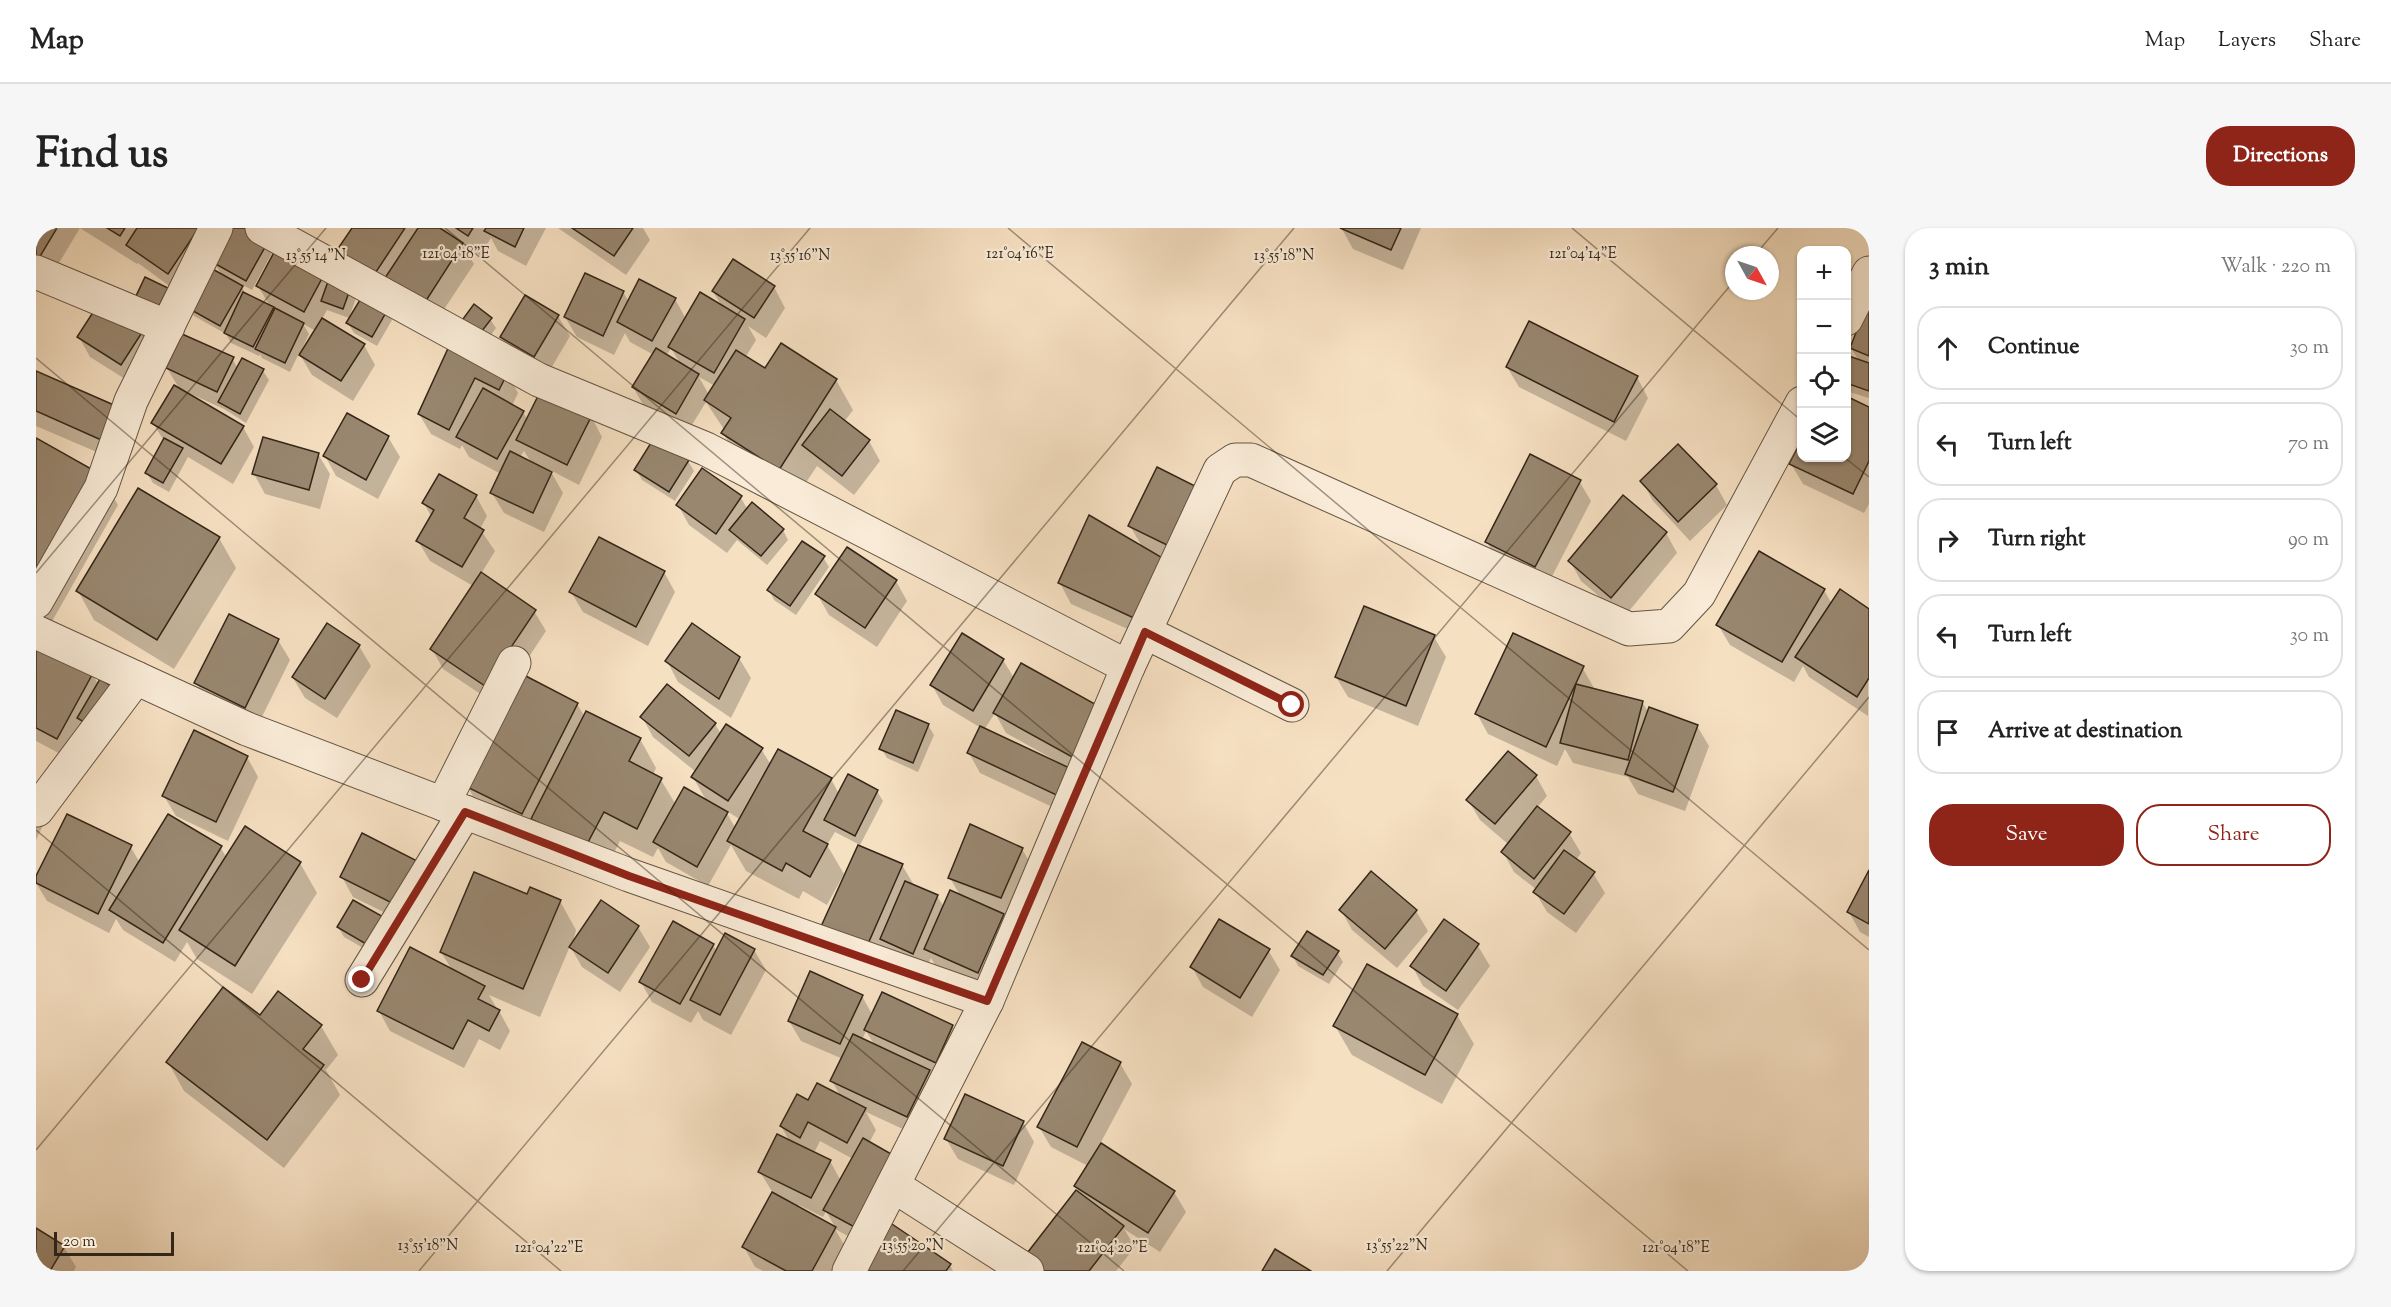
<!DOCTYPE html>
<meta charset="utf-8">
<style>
:root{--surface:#fff;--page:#f6f6f6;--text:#222;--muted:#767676;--line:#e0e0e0;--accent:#8f2418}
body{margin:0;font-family:"Sorts Mill Goudy",serif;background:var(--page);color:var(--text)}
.controls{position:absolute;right:18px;top:18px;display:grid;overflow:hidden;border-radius:12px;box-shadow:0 2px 4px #0004}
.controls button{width:54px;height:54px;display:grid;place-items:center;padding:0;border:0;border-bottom:2px solid var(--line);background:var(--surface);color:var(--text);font:30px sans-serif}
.compass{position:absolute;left:1689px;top:18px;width:54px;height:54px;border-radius:50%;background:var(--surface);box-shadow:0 2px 4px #0004;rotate:130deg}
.scale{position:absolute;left:18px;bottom:15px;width:120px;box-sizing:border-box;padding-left:6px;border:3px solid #342618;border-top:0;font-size:16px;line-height:21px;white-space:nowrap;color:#342618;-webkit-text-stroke:4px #f9ebd7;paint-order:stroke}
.stop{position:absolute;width:18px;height:18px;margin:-14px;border:4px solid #8f2418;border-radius:50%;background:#fff}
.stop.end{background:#8f2418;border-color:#fff;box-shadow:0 2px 6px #0008}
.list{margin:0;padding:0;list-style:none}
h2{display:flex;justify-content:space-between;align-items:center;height:78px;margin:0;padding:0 24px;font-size:26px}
h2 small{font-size:20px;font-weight:400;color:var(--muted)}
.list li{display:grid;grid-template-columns:39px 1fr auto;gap:18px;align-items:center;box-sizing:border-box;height:84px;margin:0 12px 12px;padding:0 12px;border:2px solid var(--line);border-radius:24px}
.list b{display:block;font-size:22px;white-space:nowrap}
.list em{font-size:20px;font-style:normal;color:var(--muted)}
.actions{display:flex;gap:12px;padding:18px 24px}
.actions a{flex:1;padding:14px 0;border:2px solid var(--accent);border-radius:24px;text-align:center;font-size:21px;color:var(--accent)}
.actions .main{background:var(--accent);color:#fff}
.icon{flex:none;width:33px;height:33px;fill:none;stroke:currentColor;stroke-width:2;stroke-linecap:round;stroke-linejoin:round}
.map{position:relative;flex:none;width:1833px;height:1043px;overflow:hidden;border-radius:24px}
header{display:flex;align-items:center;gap:36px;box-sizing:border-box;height:84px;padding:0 30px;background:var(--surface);border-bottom:2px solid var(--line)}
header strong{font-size:28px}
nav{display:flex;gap:33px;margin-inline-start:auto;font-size:21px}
.intro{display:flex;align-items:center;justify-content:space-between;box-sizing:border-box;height:144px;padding:0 36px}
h1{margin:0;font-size:42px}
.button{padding:15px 27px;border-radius:24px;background:var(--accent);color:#fff;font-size:21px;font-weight:700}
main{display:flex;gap:36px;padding:0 36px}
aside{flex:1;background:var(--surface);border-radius:24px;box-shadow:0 2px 4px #0004}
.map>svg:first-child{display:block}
</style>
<header>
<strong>Map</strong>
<nav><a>Map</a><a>Layers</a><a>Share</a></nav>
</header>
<div class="intro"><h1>Find us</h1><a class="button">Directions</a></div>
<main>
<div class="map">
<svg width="1833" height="1043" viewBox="0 0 1833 1043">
<rect width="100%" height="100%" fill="#f6e0c2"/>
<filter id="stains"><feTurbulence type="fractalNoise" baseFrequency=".00333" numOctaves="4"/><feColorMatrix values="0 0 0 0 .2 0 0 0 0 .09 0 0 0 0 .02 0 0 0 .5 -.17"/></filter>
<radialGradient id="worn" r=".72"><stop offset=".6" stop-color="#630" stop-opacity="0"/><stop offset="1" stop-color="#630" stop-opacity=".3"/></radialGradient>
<!-- shadow -->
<g fill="#0003" fill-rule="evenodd">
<path d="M0,0H44L11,55L0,49Z"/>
<path d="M44,0H157L161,3L143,65L102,35L101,36Z"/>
<path d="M198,0H207L237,23L216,62L203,55L211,68L235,80L222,58L244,17L321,67L313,90L291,82L286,91L328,117L339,137L317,173L276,147L263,125L254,144L226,130L224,126L223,128L195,115L190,106L158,88L152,79L186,48L178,34ZM267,96L280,103L266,126L264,125L273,106Z"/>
<path d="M318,0H401L408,4L406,0H510L490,38L462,23L455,10L444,27L425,15L438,36L397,98L350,66Z"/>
<path d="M522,0H607L614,12L590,47Z"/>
<path d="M1385,0L1367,42L1317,21L1306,1Z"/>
<path d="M738,59L749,80L730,110L712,98L720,112L709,130L730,143L800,152L817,182L808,194L833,213L844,233L818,267L781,238L760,270L704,234L687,205L689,203L670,174L651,205L609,180L597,159L618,127L594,114L589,105L578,127L541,109L529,89L587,64L593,74L639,71L650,91L686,79L677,63ZM635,120L645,137L630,128ZM663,149L679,158L673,167Z"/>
<path d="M1833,75V170L1810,163V129L1823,133L1815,120Z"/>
<path d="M350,82L356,92L341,118L318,105L312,95Z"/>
<path d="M522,88L534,108L510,149L477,129L465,109Z"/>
<path d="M454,91L460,100L448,117L432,105Z"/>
<path d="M106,104L118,124L97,156L54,129L43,109Z"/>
<path d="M414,118L471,145L482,165L476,178L487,184L492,193L555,188L566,209L543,257L514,242L527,265L508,304L468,285L456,265L465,246L433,229L426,217L424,221L395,206L383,186ZM488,223L495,234L484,229Z"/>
<path d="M196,130L202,141L227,143L233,152L210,195L188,181L155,166L154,168L207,199L218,219L197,256L152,229L133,264L117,255L111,245L128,213L117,195L144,162L131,140Z"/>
<path d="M1471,139L1601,149L1612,170L1590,213L1483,159Z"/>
<path d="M0,145L86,182L84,234L0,198Z"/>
<path d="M1833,180V276L1828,285L1767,256L1755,236L1766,230H1810Z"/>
<path d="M311,187L352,209L364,229L342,271L300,248L289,228Z"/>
<path d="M0,212L65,248L82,277L10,404L0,398Z"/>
<path d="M1642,218L1680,257L1691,277L1654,313L1617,273L1606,253Z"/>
<path d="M282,226L294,246L284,281L229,266L218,246Z"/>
<path d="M652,233L658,243L639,273L606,252L600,242Z"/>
<path d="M1122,241L1146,338L1119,325L1118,327L1112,410L1035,376L1024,355L1107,320L1094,298Z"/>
<path d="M667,242L705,270L712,282L747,302L752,312L731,337L701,312L691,325L653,297L642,277Z"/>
<path d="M1543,253L1555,273L1511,358L1462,334L1451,314Z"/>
<path d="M440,268L451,288L444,301L459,323L445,346L498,383L510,403L461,477L407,441L396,421L437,358L394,333L382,313L396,290L388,275Z"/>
<path d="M1630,305L1641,325L1588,389L1545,353L1534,333Z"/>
<path d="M183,310L200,340L138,441L58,392L42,363Z"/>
<path d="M787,329L793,339L760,387L738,372L733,362Z"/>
<path d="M628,344L639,364L612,418L547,384L535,364Z"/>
<path d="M860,353L871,373L841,419L793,387L781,366Z"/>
<path d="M1788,362L1796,376L1833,382L1832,488L1773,449L1767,438L1758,454L1694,417L1682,397Z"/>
<path d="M1398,409L1410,429L1382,498L1312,469L1300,449Z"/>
<path d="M242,412L254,432L221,499L172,476L160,455Z"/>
<path d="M0,415L56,446L62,456L32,530L0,513Z"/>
<path d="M323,418L335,438L301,490L269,470L257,450Z"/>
<path d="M703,430L715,450L695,490L642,454L631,433Z"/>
<path d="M967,432L978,450L1065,481L1040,590L944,545L933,525L945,500L907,477L896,457ZM959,485L970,505L1022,534L1021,536L948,502Z"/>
<path d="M1546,439L1558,460L1557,462L1606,474L1613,485L1661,498L1673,518L1649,583L1602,566L1592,549L1537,535L1529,521L1521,538L1452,506L1441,486Z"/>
<path d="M541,476L549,489L604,511L620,540L617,547L625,552L640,577L671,574L657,549L660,544L617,509L606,489L679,496L685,506L725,521L735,537L795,551L803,566L841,563L847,573L823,619L866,637L878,657L901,668L908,679L925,669L914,650L986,621L998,641L977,689L966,685L979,707L954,764L901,741L895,730L888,745L857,731L850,720L839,744L784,705L824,617L799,604L791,617L808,646L791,677L767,663L763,671L710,643L695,617L672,658L630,634L622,620L617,629L584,613L567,647L448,587L431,558ZM689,582L705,592L700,601Z"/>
<path d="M892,497L898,507L882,544L851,530L845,520Z"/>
<path d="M211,529L222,549L192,613L140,588L128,568Z"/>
<path d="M1500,548L1511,568L1501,580L1533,605L1545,625L1540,632L1557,645L1569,665L1540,705L1511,684L1499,664L1501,662L1478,644L1467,624L1473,617L1444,592L1432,572Z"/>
<path d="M0,573L10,591L0,612Z"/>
<path d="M94,618L104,635L184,619L191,630L264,635L281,665L216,766L161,731L151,714L139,734L87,702L80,691L73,705L11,673L0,655V651Z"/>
<path d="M1833,645V709L1824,704L1813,684Z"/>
<path d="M306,649L399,658L378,699L317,669Z"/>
<path d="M492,667L524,673L540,702L536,718L602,699L614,719L584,764L546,739L534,718L504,789L453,767L460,779L459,781L463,783L474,803L464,822L443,811L428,840L354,803L343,783L416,742L405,724Z"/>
<path d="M317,674L348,732L308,709L302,699Z"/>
<path d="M1305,682L1380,683L1392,703L1361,740L1316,702Z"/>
<path d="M690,707L718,722L730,742L695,807L667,792L662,783L655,795L616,774L605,754L677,717L681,724Z"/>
<path d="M1442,718L1454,738L1422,782L1387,758L1376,738Z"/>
<path d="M1232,722L1244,742L1216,789L1167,759L1156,739Z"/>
<path d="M1301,724L1307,734L1293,756L1262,738L1257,728Z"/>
<path d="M826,768L837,788L916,798L928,818L911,854L895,847L904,863L882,908L830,884L840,902L833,915L845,1006L914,1037L917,1043H822L837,1022L799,1001L810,1020L798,1043H727L719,1039L708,1019L737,965L724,944L754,914L745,898L773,874L805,869L796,853L807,831L765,813L753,793ZM830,803L839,818L826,812ZM784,913L817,931L805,953L794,933L778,925ZM763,977L787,989L790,983L800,1001L761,980Z"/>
<path d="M1421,787L1438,816L1406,876L1316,827L1299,798Z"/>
<path d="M225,789L285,798L302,827L290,842L304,867L248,940L148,863L132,834Z"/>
<path d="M1047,816L1084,835L1096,856L1064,916L1138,964L1150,984L1124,1024L1088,1001L1099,1019L1080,1043H992L987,1033L1042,962L1039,958L1052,938L1015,919L1003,899Z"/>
<path d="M987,894L998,914L978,957L922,931L910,911Z"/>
<path d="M0,1002L28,1019L40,1039L38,1043H0Z"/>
</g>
<!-- building -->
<g fill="#998770" stroke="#342618" stroke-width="1.5">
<path d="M0,0H21L0,35Z"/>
<path d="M71,0H89L84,8Z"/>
<path d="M101,0H160L162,1L132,46L90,17Z"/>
<path d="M196,0H210L233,12L210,53L176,34Z"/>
<path d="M316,0H369L338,47L301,22Z"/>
<path d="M382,0H404L427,15L386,79L347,53Z"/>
<path d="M420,0H437L432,8Z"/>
<path d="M450,0H488L479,19L448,3Z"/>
<path d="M536,0H597L578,28Z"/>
<path d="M1304,0H1365L1355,22Z"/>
<path d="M243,15L291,41L268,84L220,58Z"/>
<path d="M697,31L739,58L718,90L676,63Z"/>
<path d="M173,39L207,58L184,98L150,79Z"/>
<path d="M549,45L588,63L567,108L528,89Z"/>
<path d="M294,48L316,56L307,81L285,73Z"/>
<path d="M109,49L132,60L122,80L100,68Z"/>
<path d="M603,51L640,70L616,113L581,94Z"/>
<path d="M207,64L238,79L217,119L188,105Z"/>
<path d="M664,64L709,91L678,145L632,119Z"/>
<path d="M327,67L352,81L336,109L310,95Z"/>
<path d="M489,67L523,87L498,129L464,109Z"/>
<path d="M1833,71V128L1814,120Z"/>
<path d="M63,75L107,103L85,137L41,109Z"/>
<path d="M438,76L456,90L442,108L424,95Z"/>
<path d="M239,80L268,95L249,135L219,121Z"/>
<path d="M286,90L329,116L305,153L263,127Z"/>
<path d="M1493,93L1602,148L1578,194L1470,139Z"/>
<path d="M146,106L198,129L181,164L130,140Z"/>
<path d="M745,115L801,151L743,242L685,205L695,190L668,172L700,122L729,140Z"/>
<path d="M414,116L472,144L463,162L439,150L413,202L382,186Z"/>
<path d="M620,120L663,146L640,186L596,159Z"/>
<path d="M1810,127L1833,135V163L1810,155Z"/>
<path d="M206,130L228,141L204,186L182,174Z"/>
<path d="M0,143L87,181L72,215L0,183Z"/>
<path d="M138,157L208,198L185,236L115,195Z"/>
<path d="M447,160L488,183L461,231L420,209Z"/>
<path d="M505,162L556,187L531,237L480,212Z"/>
<path d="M1810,168L1833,179V233L1817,266L1753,236L1766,211V230H1810Z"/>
<path d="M794,181L834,212L806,248L766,217Z"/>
<path d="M311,185L353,208L330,252L287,228Z"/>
<path d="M227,209L283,225L273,262L216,246Z"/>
<path d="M0,210L66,247L0,364Z"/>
<path d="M128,210L147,220L127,255L109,245Z"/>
<path d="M618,210L653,232L633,264L598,242Z"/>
<path d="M1642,216L1681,256L1642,294L1604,253Z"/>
<path d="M474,223L516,244L497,285L454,265Z"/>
<path d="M1494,226L1545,252L1499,339L1449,314Z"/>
<path d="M1121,239L1163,260L1135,319L1092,298Z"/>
<path d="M666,240L706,268L680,306L640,277Z"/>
<path d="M403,246L441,267L428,290L448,302L426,339L380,313L398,282L386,275Z"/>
<path d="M102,260L184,309L121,412L40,363Z"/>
<path d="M1587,267L1631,304L1575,370L1532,333Z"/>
<path d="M716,274L748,301L725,328L693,302Z"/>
<path d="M1053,287L1130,332L1100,391L1022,355Z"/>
<path d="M563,309L629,343L600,399L533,364Z"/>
<path d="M766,313L789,328L754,378L731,362Z"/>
<path d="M811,319L861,352L829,400L779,366Z"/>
<path d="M1723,323L1789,361L1746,434L1680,397Z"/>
<path d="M445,344L500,382L449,458L394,421Z"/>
<path d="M1804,361L1833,381V450L1821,469L1759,429Z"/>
<path d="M1328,378L1399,407L1370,478L1299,449Z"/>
<path d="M193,386L243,411L209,480L158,455Z"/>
<path d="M291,395L324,417L289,471L256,449Z"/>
<path d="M656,395L704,429L683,471L629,433Z"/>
<path d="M926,405L968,431L937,483L894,457Z"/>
<path d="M1477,405L1548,438L1510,519L1439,486Z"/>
<path d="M0,414L57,445L21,511L0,500Z"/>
<path d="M985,435L1066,480L1038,530L957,485Z"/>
<path d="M486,446L542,475L486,586L429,558Z"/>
<path d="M64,451L82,462L60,501L41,490Z"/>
<path d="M631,456L680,495L653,528L604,489Z"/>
<path d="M1540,456L1607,473L1592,532L1524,515Z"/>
<path d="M1613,479L1662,497L1637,564L1589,546Z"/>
<path d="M860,482L893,496L877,535L843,521Z"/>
<path d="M550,483L605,510L593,533L626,550L601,601L568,584L550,618L495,591Z"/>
<path d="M690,496L727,520L692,573L655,549Z"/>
<path d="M944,498L1042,544L1029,571L931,525Z"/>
<path d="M158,502L212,528L180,594L126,568Z"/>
<path d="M742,521L796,550L767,603L792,616L774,649L750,635L746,643L691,613Z"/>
<path d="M1472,523L1501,547L1459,596L1430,572Z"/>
<path d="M812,546L842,562L819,608L788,592Z"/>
<path d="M648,559L692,584L661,639L617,614Z"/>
<path d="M1501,578L1535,604L1498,651L1465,624Z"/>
<path d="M31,586L96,617L62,686L0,655V648Z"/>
<path d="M132,586L186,618L127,715L73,682Z"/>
<path d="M934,596L987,620L965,670L912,650Z"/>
<path d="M209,598L265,634L199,738L143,702Z"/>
<path d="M326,605L389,637L366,680L304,649Z"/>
<path d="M822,617L867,636L828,725L782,705Z"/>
<path d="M1528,622L1559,644L1528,686L1497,664Z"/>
<path d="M1833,642V696L1811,684Z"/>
<path d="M1335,643L1381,682L1349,721L1303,682Z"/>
<path d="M438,644L491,666L494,659L525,672L487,761L404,724Z"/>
<path d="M869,653L902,667L877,726L844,711Z"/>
<path d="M914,662L968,686L942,745L888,721Z"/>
<path d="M317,672L358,695L342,723L301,699Z"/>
<path d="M565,672L603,698L572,745L533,719Z"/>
<path d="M1183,691L1234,721L1204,770L1154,739Z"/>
<path d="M1408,691L1443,716L1410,763L1374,738Z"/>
<path d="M637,693L678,716L644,776L603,754Z"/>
<path d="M1271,703L1303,723L1287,747L1255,728Z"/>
<path d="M689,705L719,721L684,787L654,772Z"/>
<path d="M374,719L449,758L442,771L464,782L453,803L432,792L417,821L341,783Z"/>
<path d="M1331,736L1422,786L1389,847L1297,798Z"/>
<path d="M774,743L827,767L804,816L752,793Z"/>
<path d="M187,759L224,787L242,763L286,797L267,821L288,837L231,912L130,834Z"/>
<path d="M846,764L917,797L900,835L828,802Z"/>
<path d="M817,806L894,842L871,889L794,853Z"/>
<path d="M1046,814L1085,834L1041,919L1001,899Z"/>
<path d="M781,855L830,880L811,915L772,894L764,910L744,898L761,866L772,872Z"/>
<path d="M929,866L988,893L967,938L908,911Z"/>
<path d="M741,906L795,932L775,970L722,944Z"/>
<path d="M827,910L864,931L824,1002L787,982Z"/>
<path d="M1065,915L1139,963L1112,1005L1038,958Z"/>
<path d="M1040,962L1088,998L1053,1043H997L985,1033Z"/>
<path d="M736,964L800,999L776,1043H750L706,1019Z"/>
<path d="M853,994L915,1036L910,1043H820Z"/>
<path d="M0,1000L29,1018L14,1043H0Z"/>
<path d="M1239,1021L1275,1043H1226Z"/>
</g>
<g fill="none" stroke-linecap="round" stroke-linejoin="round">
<defs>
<g id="minor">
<path d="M226,0L503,152L670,221L1092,439"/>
<path d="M0,44L132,99"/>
<path d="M1810,91L1833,45"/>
<path d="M0,374L65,260L95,173L180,0"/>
<path d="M0,404L211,501L593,647L951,773"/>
<path d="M1109,404L1256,477"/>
<path d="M407,576L478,435"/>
<path d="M1,582L100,450"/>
<path d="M326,752L429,584"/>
<path d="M858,958L991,1043"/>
<path d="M813,1043L951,773L1092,439L1184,242L1199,232H1215L1593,401L1633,398L1663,366L1766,175"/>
</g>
</defs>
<!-- minor casing -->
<use href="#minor" stroke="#645442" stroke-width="35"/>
<!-- minor -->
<use href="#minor" stroke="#f9ebd7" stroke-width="33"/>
</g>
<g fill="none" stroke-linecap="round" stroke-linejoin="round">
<!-- route -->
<path stroke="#8f2418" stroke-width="8" d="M326,752L429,584L593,648L951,773L1109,404L1256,477"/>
</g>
<!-- ticks -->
<path fill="none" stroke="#342618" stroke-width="1.5" stroke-opacity="0.45" d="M409,0L1652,1043M972,0L1833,722M1536,0L1766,193M1719,27L1742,0M0,130L1088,1043M1809,230L1833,249M0,345L290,0M0,602L525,1043M0,922L774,0M383,1043L1258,0M867,1043L1698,53M1351,1043L1833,469"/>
<g font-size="15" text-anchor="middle" fill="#342618" stroke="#f9ebd7" stroke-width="4.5" stroke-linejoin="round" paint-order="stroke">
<text x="420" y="30">121°04'18"E</text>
<text x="984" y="30">121°04'16"E</text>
<text x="1547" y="30">121°04'14"E</text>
<text x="280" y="32">13°55'14"N</text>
<text x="764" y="32">13°55'16"N</text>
<text x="1248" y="32">13°55'18"N</text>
<text x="392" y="1022">13°55'18"N</text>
<text x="877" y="1022">13°55'20"N</text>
<text x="1361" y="1022">13°55'22"N</text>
<text x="513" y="1024">121°04'22"E</text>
<text x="1077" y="1024">121°04'20"E</text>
<text x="1640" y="1024">121°04'18"E</text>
</g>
<rect width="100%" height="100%" filter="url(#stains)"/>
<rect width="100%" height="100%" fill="url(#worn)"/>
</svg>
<div class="controls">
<button>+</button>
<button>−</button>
<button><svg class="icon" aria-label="locate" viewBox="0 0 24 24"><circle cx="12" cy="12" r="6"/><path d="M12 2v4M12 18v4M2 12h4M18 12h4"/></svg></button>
<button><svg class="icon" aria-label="layers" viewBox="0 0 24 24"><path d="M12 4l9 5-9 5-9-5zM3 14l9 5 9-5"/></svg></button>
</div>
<svg class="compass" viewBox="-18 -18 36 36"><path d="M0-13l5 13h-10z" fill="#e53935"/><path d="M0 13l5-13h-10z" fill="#767676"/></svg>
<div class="scale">20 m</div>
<div class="stop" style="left:1256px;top:477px"></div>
<div class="stop end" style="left:326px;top:752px"></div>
</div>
<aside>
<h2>3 min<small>Walk · 220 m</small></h2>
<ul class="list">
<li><svg class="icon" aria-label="ahead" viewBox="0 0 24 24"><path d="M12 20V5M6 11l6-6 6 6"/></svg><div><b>Continue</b></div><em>30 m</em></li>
<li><svg class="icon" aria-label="left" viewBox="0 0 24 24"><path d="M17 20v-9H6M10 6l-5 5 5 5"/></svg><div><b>Turn left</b></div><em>70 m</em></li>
<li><svg class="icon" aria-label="right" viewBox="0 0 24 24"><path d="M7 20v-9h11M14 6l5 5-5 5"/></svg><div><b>Turn right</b></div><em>90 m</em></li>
<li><svg class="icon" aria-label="left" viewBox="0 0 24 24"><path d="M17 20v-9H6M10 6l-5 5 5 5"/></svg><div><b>Turn left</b></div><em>30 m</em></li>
<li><svg class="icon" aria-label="arrive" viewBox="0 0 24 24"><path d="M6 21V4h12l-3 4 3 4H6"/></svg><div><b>Arrive at destination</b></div></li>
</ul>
<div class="actions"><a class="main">Save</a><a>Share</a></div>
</aside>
</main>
